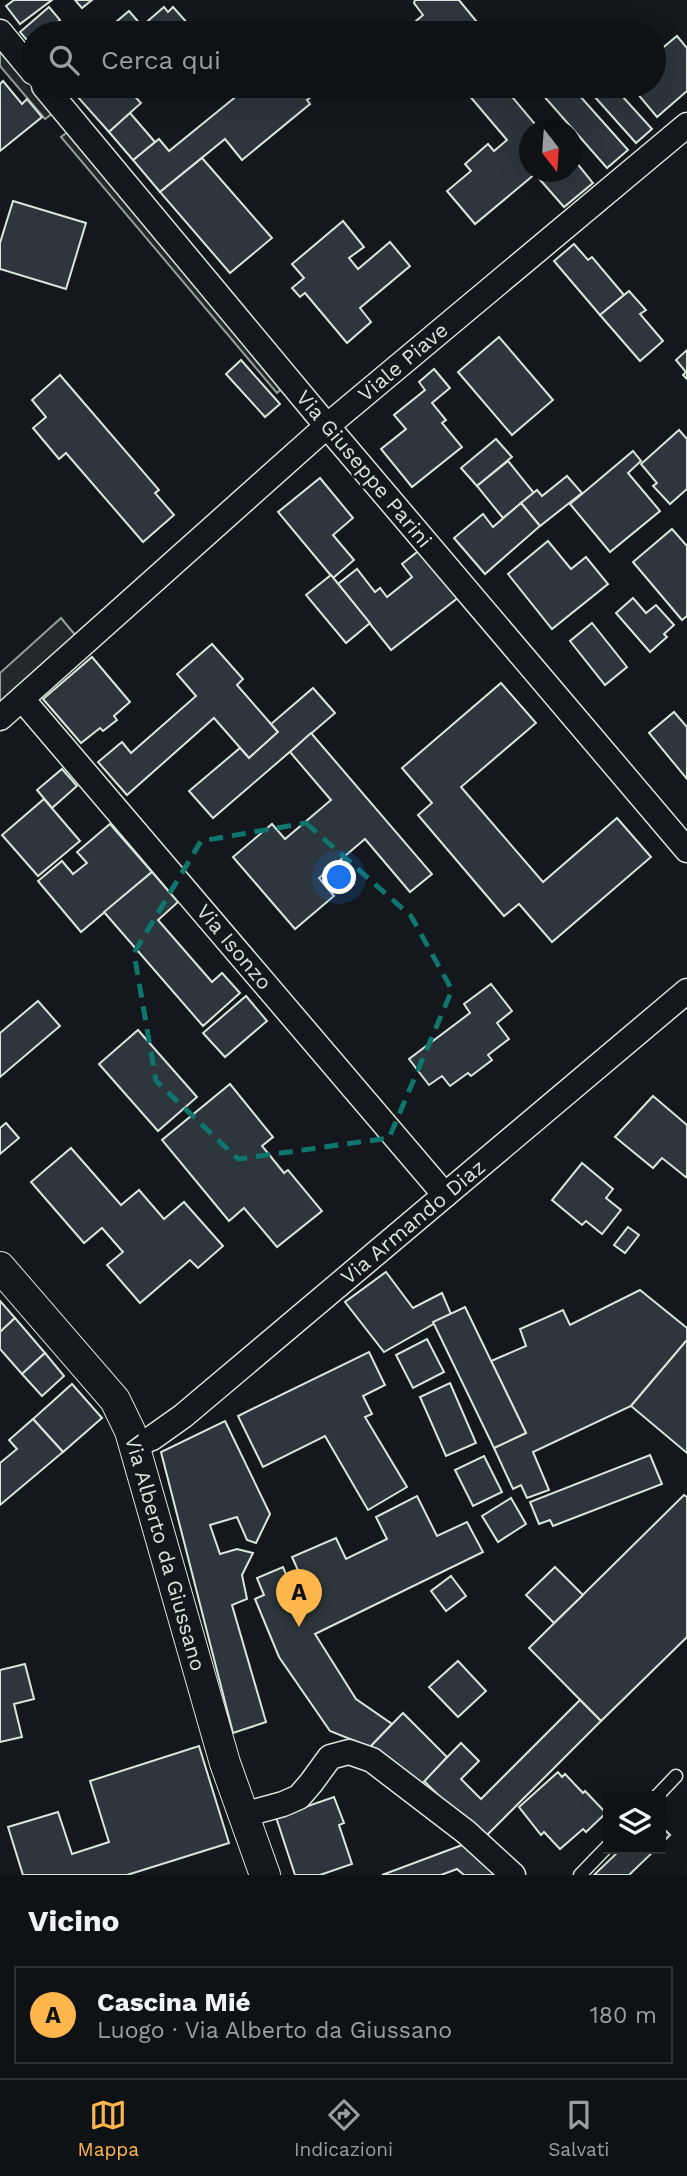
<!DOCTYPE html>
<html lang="it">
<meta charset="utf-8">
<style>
:root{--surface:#0f1215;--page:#181b1e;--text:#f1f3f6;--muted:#9b9ea0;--line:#2f3234;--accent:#ffb74d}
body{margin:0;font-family:"Work Sans",sans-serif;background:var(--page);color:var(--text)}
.controls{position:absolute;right:21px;bottom:21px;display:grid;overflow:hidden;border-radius:0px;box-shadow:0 7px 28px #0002}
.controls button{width:63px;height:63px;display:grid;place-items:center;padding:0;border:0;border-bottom:2px solid var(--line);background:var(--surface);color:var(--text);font:35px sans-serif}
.compass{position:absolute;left:519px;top:119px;width:63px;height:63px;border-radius:50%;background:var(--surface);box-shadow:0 7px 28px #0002;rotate:163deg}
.you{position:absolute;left:340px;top:878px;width:24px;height:24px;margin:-18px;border:5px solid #fff;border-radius:50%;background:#1a73e8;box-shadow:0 0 0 10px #1a73e833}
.badge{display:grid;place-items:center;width:46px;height:46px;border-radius:50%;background:var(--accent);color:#111;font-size:23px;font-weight:700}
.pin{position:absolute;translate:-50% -58px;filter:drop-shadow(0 2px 4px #0008)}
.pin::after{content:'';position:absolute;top:37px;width:24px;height:21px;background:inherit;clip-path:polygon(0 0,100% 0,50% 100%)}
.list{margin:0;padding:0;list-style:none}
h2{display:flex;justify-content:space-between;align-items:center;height:91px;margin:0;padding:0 28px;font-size:30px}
h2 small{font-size:23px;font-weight:400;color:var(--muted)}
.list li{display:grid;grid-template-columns:46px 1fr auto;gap:21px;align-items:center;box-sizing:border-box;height:98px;margin:0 14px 14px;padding:0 14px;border:2px solid var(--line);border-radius:0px}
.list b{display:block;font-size:26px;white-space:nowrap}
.list p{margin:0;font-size:23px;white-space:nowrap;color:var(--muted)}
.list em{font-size:23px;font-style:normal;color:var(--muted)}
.icon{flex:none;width:38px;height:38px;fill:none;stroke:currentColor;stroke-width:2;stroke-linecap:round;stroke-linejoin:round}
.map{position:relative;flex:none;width:687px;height:1875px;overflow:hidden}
.search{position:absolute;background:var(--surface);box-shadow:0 7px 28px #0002;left:21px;right:21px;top:21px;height:77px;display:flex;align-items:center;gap:18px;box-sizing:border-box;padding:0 24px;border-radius:38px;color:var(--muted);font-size:26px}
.sheet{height:203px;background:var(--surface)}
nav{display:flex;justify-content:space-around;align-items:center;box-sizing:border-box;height:98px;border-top:2px solid var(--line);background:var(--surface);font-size:19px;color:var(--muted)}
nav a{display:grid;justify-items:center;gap:4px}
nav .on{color:var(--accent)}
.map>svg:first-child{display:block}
</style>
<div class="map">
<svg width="687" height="1875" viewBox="0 0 687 1875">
<rect width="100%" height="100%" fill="#14181c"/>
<!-- parking -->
<g fill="#24282b" stroke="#939e99" stroke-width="2">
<path d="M0,49L54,112L45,119L0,66Z"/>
<path d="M69,131L286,385L277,393L61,137Z"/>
<path d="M61,618L76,636L0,702V673Z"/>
</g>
<!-- building -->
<g fill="#2c363c" stroke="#d8e6dc" stroke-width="2">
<path d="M14,0H52L20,24L6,6Z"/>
<path d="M75,0H92L82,8Z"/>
<path d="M415,0H459L486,33H416L410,26L423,15L414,3Z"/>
<path d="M49,7L60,20L55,24L63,33H33V47L20,32Z"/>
<path d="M164,7L168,12L173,7L190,26L181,33H103L129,11L142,26Z"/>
<path d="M677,36L687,48V91L657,117L631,86H654V55Z"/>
<path d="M3,81L22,104L27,99L42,117L0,151V84Z"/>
<path d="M68,86H125L141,103L109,132Z"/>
<path d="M249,86H318L321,89L307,100L310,104L242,160L225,139L160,192L133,160L159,139L169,151Z"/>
<path d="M464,86H503L540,130H530V172H572V157L593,183L564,207L535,174L475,224L447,191L471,171L465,164L488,144L494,151L507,140L462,87Z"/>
<path d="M535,86H571L628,150L607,168Z"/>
<path d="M585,86H613L652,129L636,143Z"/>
<path d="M130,113L155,142L133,160L109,132Z"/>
<path d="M202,158L272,238L230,273L160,192Z"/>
<path d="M13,201L86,223L66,289L0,269V243Z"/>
<path d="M343,221L364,247L349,258L358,269L390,242L410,266L360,308L371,322L347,343L305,293L300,297L292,288L304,278L292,264Z"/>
<path d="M574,244L588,260L592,257L624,295L600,315L554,261Z"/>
<path d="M629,291L646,310L640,314L663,341L640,361L600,315Z"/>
<path d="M499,337L553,400L512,435L458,372Z"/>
<path d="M687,350V379L683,375L686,372L676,360Z"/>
<path d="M241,360L280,404L265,417L226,374Z"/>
<path d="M434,369L450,388L432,403L446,420L442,423L462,447L412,487L381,449L406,429L394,415L425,390L419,382Z"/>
<path d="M60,375L159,490L155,493L174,515L143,542L66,453L59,459L33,428L46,417L32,400Z"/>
<path d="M679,430L687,439V489L670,504L653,486L657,483L641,464Z"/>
<path d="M496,439L512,457L477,486L461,468Z"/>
<path d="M633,451L641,461L628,473L660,511L610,552L570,504Z"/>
<path d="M508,461L534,493L503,518L477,486Z"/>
<path d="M567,476L582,493L540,526L521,503L537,490L542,496Z"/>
<path d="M320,478L353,518L333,535L354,560L333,578L278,512Z"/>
<path d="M521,503L540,526L485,574L454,538L483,514L493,527Z"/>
<path d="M672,529L687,546V616L682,620L633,562Z"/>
<path d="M548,541L571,569L586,557L608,584L552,629L508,574Z"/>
<path d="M421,549L459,597L391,650L338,584L357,569L375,592L380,588L387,597L412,577L402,564Z"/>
<path d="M331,575L370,623L346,643L306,595Z"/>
<path d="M633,598L646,613L656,605L674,625L664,634L667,637L650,652L616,613Z"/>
<path d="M592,623L627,667L605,685L570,641Z"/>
<path d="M212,644L243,679L237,685L278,732L249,758L214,718L127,795L98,762L122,742L131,753L196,696L177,674Z"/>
<path d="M92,657L130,702L114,716L117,720L103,731L100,728L81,743L43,699Z"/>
<path d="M501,683L536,723L461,787L543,882L617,818L651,857L552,942L519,904L504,916L418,815L432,803L402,768Z"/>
<path d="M313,688L335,713L213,818L189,791L240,748L249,758L278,732L271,724Z"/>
<path d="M674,712L687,727V779L649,733Z"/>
<path d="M311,733L432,874L410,892L365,839L319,878L334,896L295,929L233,857L272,824L285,839L331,800L290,752Z"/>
<path d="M62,769L77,786L52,808L37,790Z"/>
<path d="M44,799L80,841L38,876L2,835Z"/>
<path d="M110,824L152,872L81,932L38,881L62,861L73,874L87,863L77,852Z"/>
<path d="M152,872L178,902L158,920L212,982L222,973L240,993L203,1026L104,912Z"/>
<path d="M491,984L512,1011L497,1023L509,1039L488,1055L492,1060L471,1076L468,1073L450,1086L442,1076L429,1085L409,1059L470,1013L464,1004Z"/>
<path d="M246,996L267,1021L225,1057L203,1033Z"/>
<path d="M38,1001L60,1026L0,1077V1033Z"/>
<path d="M138,1030L197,1097L158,1131L99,1064Z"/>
<path d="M230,1084L273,1137L262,1146L284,1173L288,1170L322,1211L277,1247L244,1208L229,1221L162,1140Z"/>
<path d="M653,1096L687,1125V1178L662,1158L653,1168L615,1137Z"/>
<path d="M6,1123L19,1138L0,1154V1128Z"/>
<path d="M71,1148L121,1205L139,1190L164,1219L184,1202L223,1246L198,1268L190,1260L140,1303L107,1265L123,1252L102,1228L84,1243L31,1182Z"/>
<path d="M582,1163L613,1189L606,1198L621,1210L602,1234L586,1221L582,1225L552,1200Z"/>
<path d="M628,1227L639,1235L625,1253L614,1245Z"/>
<path d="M386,1272L413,1308L442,1293L451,1314L384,1352L345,1302Z"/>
<path d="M640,1290L687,1328V1340L631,1406L533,1452L549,1490L527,1498L521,1485L513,1489L494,1448L526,1433L491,1361L526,1346L520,1329L563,1310L570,1325Z"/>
<path d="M0,1301L15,1318L0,1332Z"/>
<path d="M465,1307L526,1433L494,1448L433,1322Z"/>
<path d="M15,1318L45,1353L22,1374L0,1349V1332Z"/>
<path d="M427,1339L444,1372L413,1388L396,1355Z"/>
<path d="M687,1340V1453L631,1406Z"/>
<path d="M369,1352L385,1385L363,1396L372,1414L365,1417L407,1487L368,1510L325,1436L263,1467L238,1416Z"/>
<path d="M45,1353L64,1376L42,1396L22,1374Z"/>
<path d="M450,1383L476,1443L446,1456L420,1397Z"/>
<path d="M72,1384L102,1418L63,1452L33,1419Z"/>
<path d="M33,1419L63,1452L0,1505V1463L17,1449L9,1440Z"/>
<path d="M225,1421L270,1514L256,1543L247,1540L237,1517L210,1525L220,1554L237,1549L253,1553L242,1575L247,1599L232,1605L266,1722L233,1733L161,1452Z"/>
<path d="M650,1455L662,1484L553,1526L550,1520L539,1524L530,1502Z"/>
<path d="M484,1456L502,1492L473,1506L455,1470Z"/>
<path d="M684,1495L687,1497V1637L601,1721L529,1648Z"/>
<path d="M417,1496L437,1536L467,1522L483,1552L315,1634L356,1699L392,1724L370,1747L330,1731L279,1657L255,1599L264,1595L257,1578L283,1567L290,1584L302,1579L292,1557L336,1538L346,1559L387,1539L376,1517Z"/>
<path d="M511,1498L526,1524L498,1542L482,1516Z"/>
<path d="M555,1567L583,1595L554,1623L526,1595Z"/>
<path d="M451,1576L466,1596L446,1611L431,1591Z"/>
<path d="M458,1661L486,1691L458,1717L429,1687Z"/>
<path d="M25,1664L34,1699L14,1704L22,1737L0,1742V1670Z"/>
<path d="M580,1700L601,1721L483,1839L424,1781L461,1743L479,1761L461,1779L481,1799Z"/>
<path d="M403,1713L447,1757L419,1787L370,1747Z"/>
<path d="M199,1746L229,1843L127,1875H23L8,1827L58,1812L72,1854L109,1842L90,1781Z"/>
<path d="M558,1772L562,1777L565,1774L583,1793L585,1791L606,1813L586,1832L583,1829L560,1849L544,1832L541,1835L519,1807Z"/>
<path d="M334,1797L344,1823L339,1825L352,1864L320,1875H295L276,1817Z"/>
<path d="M661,1826L670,1835L661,1844Z"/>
<path d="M465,1844L499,1875H464L457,1869L441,1875H382Z"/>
<path d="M621,1849H656L629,1875H594Z"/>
</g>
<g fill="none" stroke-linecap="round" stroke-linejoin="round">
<defs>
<g id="service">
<path d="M657,1796L676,1776"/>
<path d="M580,1875L608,1846"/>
</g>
<g id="minor">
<path d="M0,32L33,72"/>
<path d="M44,86L327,426L687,850"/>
<path d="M22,699L445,1195"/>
<path d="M0,718L327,426L687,125"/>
<path d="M135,1445L152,1438L183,1416L687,991"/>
<path d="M243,1815L283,1804L299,1797L311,1783L330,1757L349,1752L372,1760L466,1832L513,1875"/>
</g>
<path id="tertiary" d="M0,1267L115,1400L130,1431L225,1763L265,1875"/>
</defs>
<!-- service casing -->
<use href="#service" stroke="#d8e6dc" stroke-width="15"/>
<!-- minor casing -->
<use href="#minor" stroke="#d8e6dc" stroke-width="27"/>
<!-- tertiary casing -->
<use href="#tertiary" stroke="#d8e6dc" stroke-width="32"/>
<!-- service -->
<use href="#service" stroke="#14181c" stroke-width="12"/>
<!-- minor -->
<use href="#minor" stroke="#14181c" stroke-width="24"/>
<!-- tertiary -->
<use href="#tertiary" stroke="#14181c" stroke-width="30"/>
</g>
<!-- marked area -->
<path fill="none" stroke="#0f766e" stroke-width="5" stroke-dasharray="14 9" stroke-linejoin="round" d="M306,823L411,916L452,990L389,1138L238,1159L156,1081L134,953L201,841Z"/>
<g text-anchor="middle" stroke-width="5" stroke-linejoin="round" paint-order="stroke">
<!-- street labels -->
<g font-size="21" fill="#d8e6dc" stroke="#14181c">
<text transform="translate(403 362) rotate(-40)" y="7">Viale Piave</text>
<text transform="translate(364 469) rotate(50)" y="7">Via Giuseppe Parini</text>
<text transform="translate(234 947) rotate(50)" y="7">Via Isonzo</text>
<text transform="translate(413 1222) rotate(-40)" y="7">Via Armando Diaz</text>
<text transform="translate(165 1553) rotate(74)" y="7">Via Alberto da Giussano</text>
</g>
</g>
</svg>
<div class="controls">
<button><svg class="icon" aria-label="layers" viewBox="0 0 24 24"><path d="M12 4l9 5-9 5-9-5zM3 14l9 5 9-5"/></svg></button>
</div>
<svg class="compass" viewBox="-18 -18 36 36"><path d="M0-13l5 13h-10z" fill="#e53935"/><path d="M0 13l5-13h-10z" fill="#9b9ea0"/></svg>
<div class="you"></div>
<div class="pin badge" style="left:299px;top:1627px">A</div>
<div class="search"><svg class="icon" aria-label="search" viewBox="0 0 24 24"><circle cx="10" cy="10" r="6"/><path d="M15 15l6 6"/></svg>Cerca qui</div>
</div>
<section class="sheet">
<h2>Vicino<small></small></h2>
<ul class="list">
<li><span class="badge">A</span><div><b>Cascina Mié</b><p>Luogo · Via Alberto da Giussano</p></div><em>180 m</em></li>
</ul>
</section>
<nav>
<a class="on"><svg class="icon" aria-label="map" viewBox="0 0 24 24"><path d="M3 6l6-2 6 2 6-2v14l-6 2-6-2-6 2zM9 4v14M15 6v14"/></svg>Mappa</a>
<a><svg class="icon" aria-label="directions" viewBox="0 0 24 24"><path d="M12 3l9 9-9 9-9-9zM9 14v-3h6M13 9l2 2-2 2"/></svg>Indicazioni</a>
<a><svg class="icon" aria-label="saved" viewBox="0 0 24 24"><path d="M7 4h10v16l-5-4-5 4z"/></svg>Salvati</a>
</nav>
